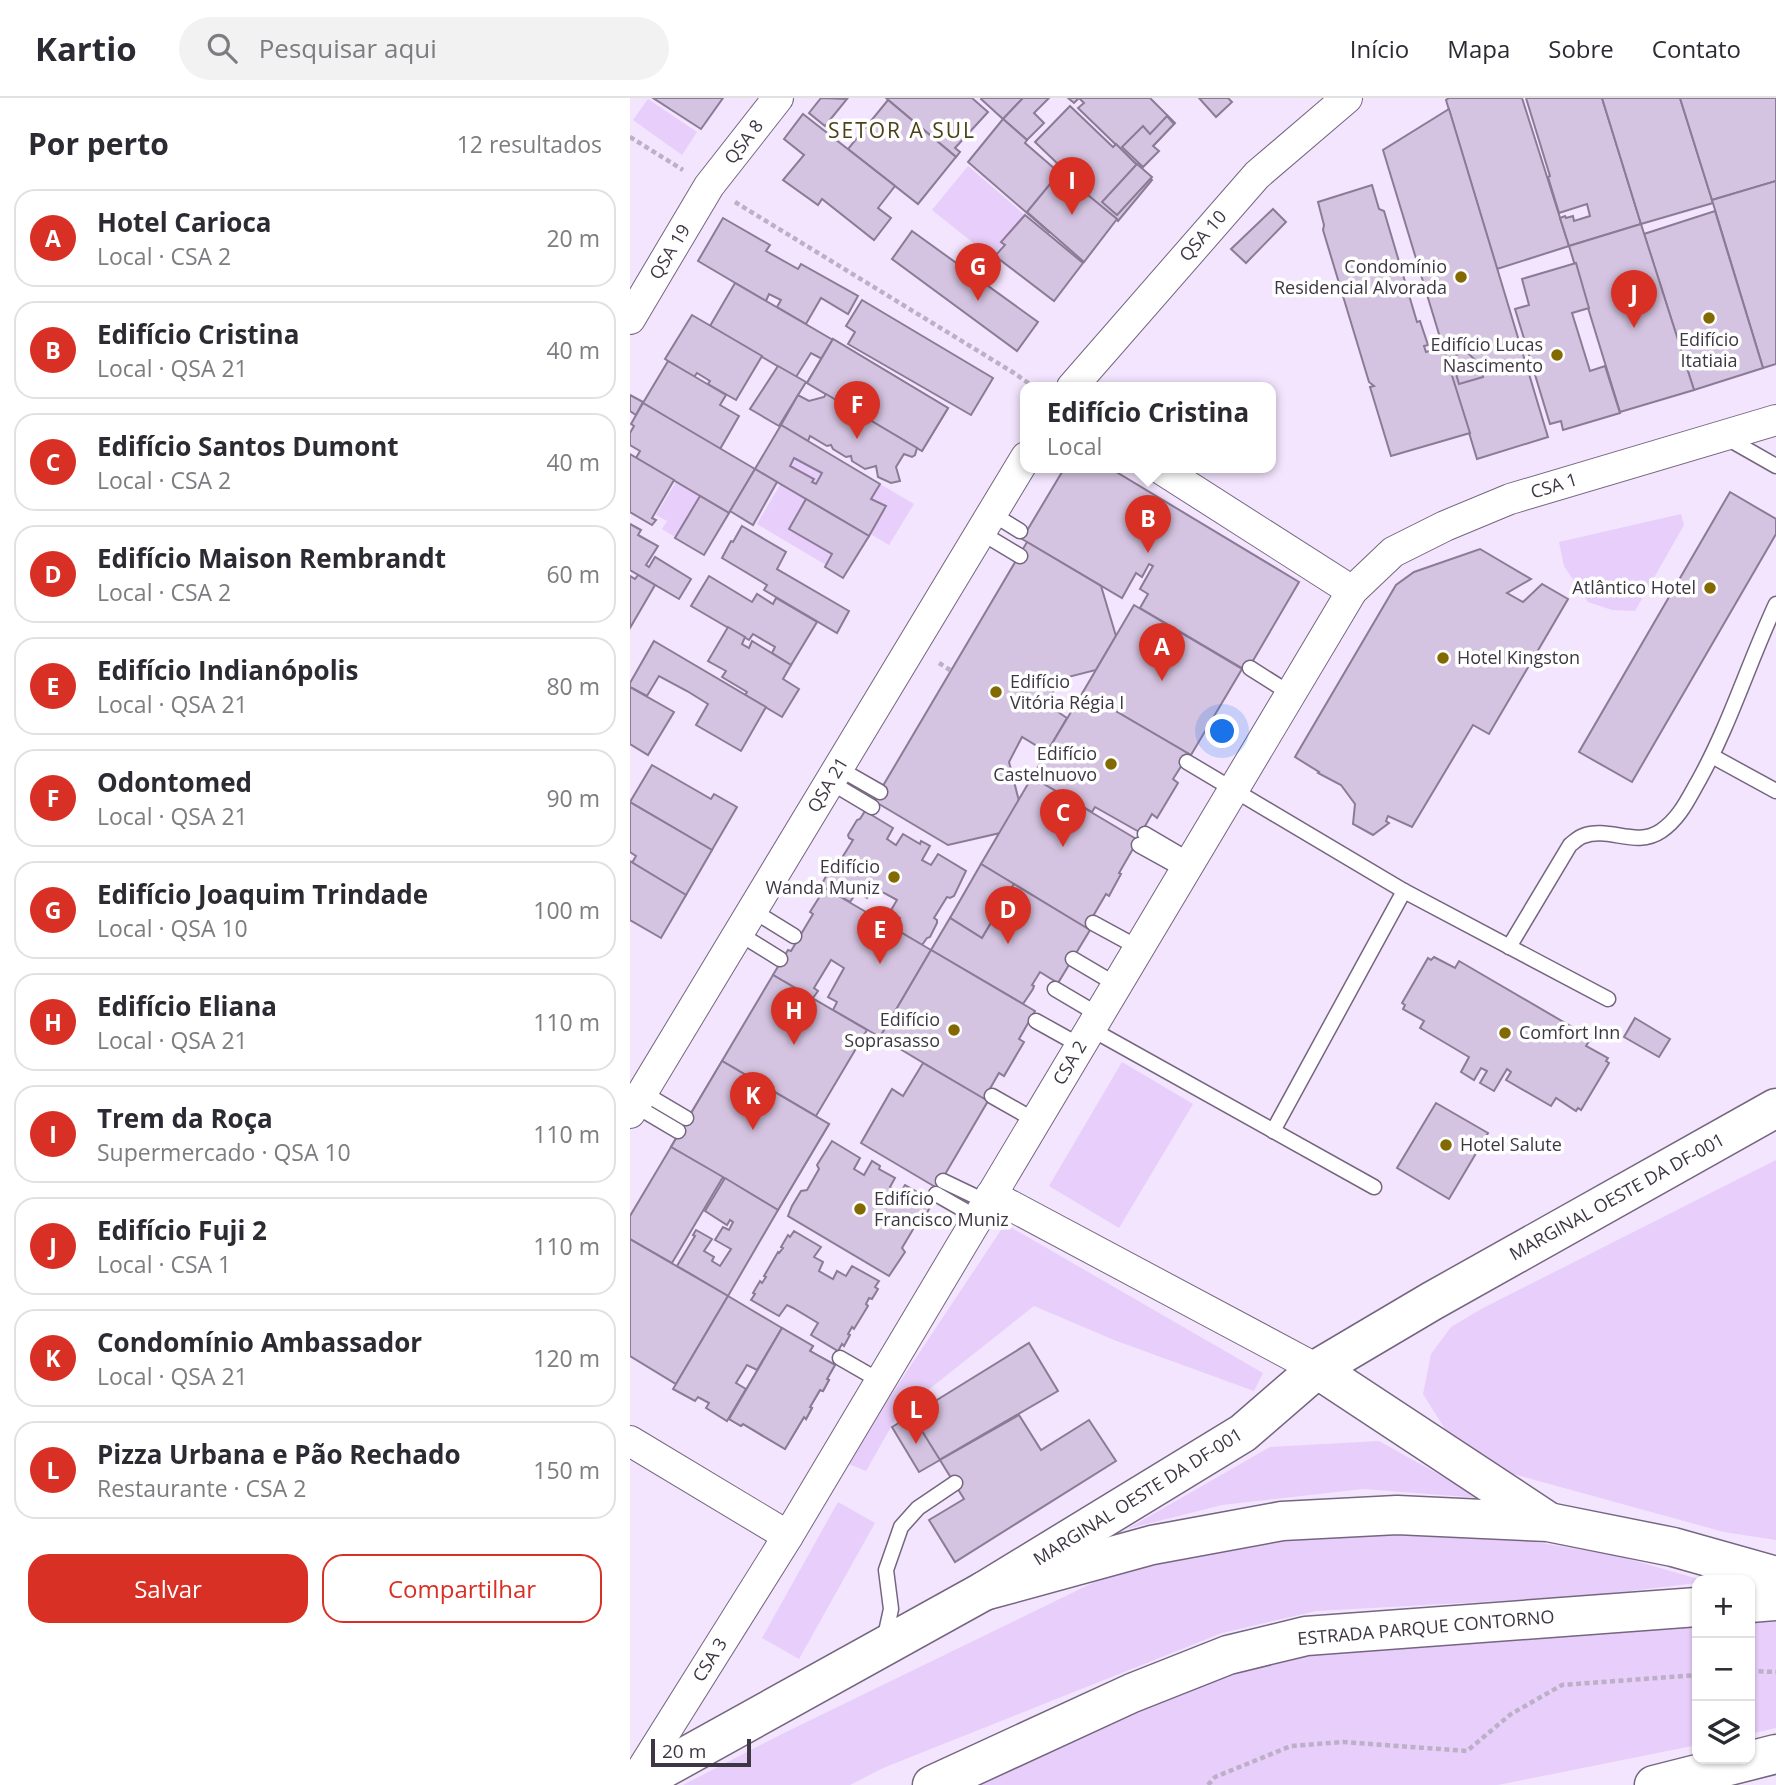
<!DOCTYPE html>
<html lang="pt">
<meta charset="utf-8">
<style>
:root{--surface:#fff;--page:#f2f2f3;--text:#2b2b33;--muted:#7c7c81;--line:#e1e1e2;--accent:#d93025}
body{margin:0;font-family:"Open Sans",sans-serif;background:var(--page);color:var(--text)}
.controls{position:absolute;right:21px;bottom:21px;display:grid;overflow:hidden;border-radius:14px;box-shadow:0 2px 5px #0004}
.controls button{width:63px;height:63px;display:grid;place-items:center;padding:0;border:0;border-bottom:2px solid var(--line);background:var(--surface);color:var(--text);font:35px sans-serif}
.scale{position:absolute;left:21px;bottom:18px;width:100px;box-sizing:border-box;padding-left:7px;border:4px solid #3e3743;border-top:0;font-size:19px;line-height:24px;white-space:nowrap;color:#3e3743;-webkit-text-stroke:5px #fff;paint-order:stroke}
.you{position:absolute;left:593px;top:634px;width:24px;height:24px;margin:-18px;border:5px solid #fff;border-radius:50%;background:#1a73e8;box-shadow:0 0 0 10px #1a73e833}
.badge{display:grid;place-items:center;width:46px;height:46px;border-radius:50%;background:var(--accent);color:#fff;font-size:23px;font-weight:700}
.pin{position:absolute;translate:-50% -58px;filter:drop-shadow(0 2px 4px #0008)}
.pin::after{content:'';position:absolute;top:37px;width:24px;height:21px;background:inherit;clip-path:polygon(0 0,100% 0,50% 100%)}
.popup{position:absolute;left:390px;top:284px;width:256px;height:91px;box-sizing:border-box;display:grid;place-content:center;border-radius:14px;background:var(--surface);filter:drop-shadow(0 2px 5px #0005);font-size:23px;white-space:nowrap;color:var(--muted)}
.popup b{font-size:26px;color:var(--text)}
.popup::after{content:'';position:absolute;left:50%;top:100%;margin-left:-14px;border:14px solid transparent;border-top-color:var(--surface)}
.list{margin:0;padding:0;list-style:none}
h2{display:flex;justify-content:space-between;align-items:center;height:91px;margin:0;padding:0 28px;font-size:30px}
h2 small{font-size:23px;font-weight:400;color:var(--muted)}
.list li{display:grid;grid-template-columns:46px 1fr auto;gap:21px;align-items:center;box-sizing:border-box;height:98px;margin:0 14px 14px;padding:0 14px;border:2px solid var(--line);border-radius:21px}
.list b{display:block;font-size:26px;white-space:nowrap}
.list p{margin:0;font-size:23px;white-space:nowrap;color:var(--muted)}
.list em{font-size:23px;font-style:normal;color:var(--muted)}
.actions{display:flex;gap:14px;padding:21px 28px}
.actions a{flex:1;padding:16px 0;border:2px solid var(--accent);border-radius:21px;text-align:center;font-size:24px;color:var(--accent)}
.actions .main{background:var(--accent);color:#fff}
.icon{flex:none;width:38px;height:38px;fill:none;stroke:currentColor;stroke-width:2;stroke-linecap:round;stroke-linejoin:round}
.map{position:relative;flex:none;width:1146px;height:1687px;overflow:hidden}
header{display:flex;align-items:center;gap:42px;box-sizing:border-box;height:98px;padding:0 35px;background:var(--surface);border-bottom:2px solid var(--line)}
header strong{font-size:33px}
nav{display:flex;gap:38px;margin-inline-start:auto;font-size:24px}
.search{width:490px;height:63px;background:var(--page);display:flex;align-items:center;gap:18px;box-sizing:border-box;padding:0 24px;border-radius:38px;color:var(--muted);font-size:26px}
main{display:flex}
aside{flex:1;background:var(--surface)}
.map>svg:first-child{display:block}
</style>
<header>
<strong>Kartio</strong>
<div class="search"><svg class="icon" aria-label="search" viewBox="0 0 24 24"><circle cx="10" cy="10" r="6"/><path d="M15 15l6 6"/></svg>Pesquisar aqui</div>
<nav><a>Início</a><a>Mapa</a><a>Sobre</a><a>Contato</a></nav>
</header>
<main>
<aside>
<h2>Por perto<small>12 resultados</small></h2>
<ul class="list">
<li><span class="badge">A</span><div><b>Hotel Carioca</b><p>Local · CSA 2</p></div><em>20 m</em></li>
<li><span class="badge">B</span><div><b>Edifício Cristina</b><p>Local · QSA 21</p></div><em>40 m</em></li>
<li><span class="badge">C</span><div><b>Edifício Santos Dumont</b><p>Local · CSA 2</p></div><em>40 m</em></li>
<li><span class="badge">D</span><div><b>Edifício Maison Rembrandt</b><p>Local · CSA 2</p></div><em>60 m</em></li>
<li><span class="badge">E</span><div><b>Edifício Indianópolis</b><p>Local · QSA 21</p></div><em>80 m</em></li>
<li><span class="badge">F</span><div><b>Odontomed</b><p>Local · QSA 21</p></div><em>90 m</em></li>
<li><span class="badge">G</span><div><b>Edifício Joaquim Trindade</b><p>Local · QSA 10</p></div><em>100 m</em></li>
<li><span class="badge">H</span><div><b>Edifício Eliana</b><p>Local · QSA 21</p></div><em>110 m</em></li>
<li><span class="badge">I</span><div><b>Trem da Roça</b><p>Supermercado · QSA 10</p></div><em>110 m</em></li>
<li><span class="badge">J</span><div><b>Edifício Fuji 2</b><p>Local · CSA 1</p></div><em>110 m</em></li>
<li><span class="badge">K</span><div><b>Condomínio Ambassador</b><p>Local · QSA 21</p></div><em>120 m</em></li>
<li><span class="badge">L</span><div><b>Pizza Urbana e Pão Rechado</b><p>Restaurante · CSA 2</p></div><em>150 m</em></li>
</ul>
<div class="actions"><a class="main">Salvar</a><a>Compartilhar</a></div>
</aside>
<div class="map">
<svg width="1146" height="1687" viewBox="0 0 1146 1687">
<rect width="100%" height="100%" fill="#f3e5fe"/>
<!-- green -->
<g fill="#e8cefa">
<path d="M18,1L67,34L52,57L3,22Z"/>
<path d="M338,68L396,118L362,160L302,112Z"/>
<path d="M153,329L284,406L259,447L128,370Z"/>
<path d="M46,384L70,398L45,439L32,431L37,423L26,417Z"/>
<path d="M151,385L176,401L159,430L203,456L196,467L127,426Z"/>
<path d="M1051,416L1054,427L1005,513L982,512L958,504L934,468L929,444Z"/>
<path d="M492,964L563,1006L489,1130L419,1088Z"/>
<path d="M1146,1062V1442L1094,1434L861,1370L815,1331L793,1296L801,1256L821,1229L853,1210Z"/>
<path d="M375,1126L633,1275L624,1293L484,1242L404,1208L269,1315L236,1373L216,1365Z"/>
<path d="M749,1343L851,1400L733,1391L592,1407L497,1431L640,1349Z"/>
<path d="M208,1404L245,1425L169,1561L132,1540Z"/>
<path d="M718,1432L846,1434L988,1458L1072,1482H1067V1485L958,1498L686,1513L592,1535L253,1670L220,1687H53L154,1635L487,1473L603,1446Z"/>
<path d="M1146,1524V1630L1120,1636V1525Z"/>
<path d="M1067,1527V1647L868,1687H333L612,1566L691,1554Z"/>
</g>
<!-- building -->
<g fill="#d5c4e1" stroke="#8b7b96" stroke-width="2" fill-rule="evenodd">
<path d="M23,0H93L71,31Z"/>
<path d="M191,0L217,1L195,28L179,15Z"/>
<path d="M256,0H342L358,14L325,50L330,54L326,59Z"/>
<path d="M352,0H393L373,21L351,1Z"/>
<path d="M393,0H419L404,15L414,25L397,42L373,21Z"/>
<path d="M438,0H520L545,25L522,49L527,54L510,70L448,10L454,5L449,0L444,5Z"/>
<path d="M569,0H598L602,4L586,19Z"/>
<path d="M819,0H892L939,148L867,171L816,2Z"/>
<path d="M896,0H972L1011,126L939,148L930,120L935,118L936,120L943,118L944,123L960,118L957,106L929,115L918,79L920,78Z"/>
<path d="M972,0H1050L1083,105L1011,126Z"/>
<path d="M1050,0H1146V83L1082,102Z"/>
<path d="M258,2L326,59L288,106L218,51Z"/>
<path d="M440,8L483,49L486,46L522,82L488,123L454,94L455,92L405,44Z"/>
<path d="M819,11L918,339L847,361L753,52Z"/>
<path d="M173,16L265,88L248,110L261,120L244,142L192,101L188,107L153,82L174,57L154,41Z"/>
<path d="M537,18L544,26L523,48L529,53L513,69L492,49L513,28L520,36Z"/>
<path d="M373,21L397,42L395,45L433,78L435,76L453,93L419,134L338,64Z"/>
<path d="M507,66L522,79L487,117L472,104Z"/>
<path d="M430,74L487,121L454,164L397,114Z"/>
<path d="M1146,83V266L1133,270L1082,102Z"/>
<path d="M742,87L749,111L754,113L787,224L790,223L798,247L794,248L796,254L813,249L840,335L761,358L740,289L744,288L739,284L693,132L694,127L688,104Z"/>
<path d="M643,111L656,124L616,165L601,151Z"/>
<path d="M1085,113L1133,270L1064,292L1014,136Z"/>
<path d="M395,117L453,165L424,203L365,158L375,147L371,144Z"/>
<path d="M93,120L140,147L136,153L168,171L171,166L228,198L218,216L191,200L176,226L147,209L151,202L139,196L136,203L68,163Z"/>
<path d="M1011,126L1064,292L990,314L939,148Z"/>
<path d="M282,133L408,224L387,253L262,161Z"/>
<path d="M946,165L959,210L942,215L960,273L975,268L990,315L933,332L931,323L920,326L885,211L899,207L892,181Z"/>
<path d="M105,185L203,242L192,261L181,255L166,279L80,228Z"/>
<path d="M232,202L363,280L341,317L218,246L225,234L216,228Z"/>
<path d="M62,217L132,258L106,302L78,286L80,283L67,275L64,279L35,261Z"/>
<path d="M203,241L318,310L292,353L177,285Z"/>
<path d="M203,241L318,310L292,353L177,285Z"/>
<path d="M836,253L850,267L853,279L829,286L821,259Z"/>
<path d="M38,263L96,297L90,307L109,318L90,351L13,305Z"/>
<path d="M148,268L176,284L149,328L120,311Z"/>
<path d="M196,296L287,350L285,357L282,359L274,356L266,369L270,383L261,385L248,379L246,368L235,371L222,363L221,358L216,359L203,351L201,347L197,348L180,338L178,343L151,327L168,297L179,303L194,299Z"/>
<path d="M0,297L13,304L6,317L0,313Z"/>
<path d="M13,305L125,371L99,415L6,360L10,353L0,347V335L4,328L1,326Z"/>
<path d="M151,327L250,386L241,401L256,408L239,438L125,371ZM164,360L192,375L186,386L182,384L184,381L160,368Z"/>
<path d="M0,356L44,382L22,420L26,422L22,427L0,414Z"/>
<path d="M435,369H478L669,484L617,573L510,510L518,496L510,491L523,468L519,466L512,479L506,475L492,500L392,441Z"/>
<path d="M125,371L147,384L123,427L100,413Z"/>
<path d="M1100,394L1146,421V436L1002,684L949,654Z"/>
<path d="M70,398L99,415L74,457L45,440Z"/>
<path d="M176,401L239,438L213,480L195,469L202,456L159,431Z"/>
<path d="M0,426L11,432L8,437L28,448L16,467L19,469L25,459L61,481L49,501L0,472Z"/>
<path d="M112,428L156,454L147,471L219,513L207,535L134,492L137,487L92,460L101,443L103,444Z"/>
<path d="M397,444L471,488L486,538L466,572L430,581L416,606L437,620L417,654L392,639L379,664L389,703L370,735L318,747L244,703Z"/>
<path d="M850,451L901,481L877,495L893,504L912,486L938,501L859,636L843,627L782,729L758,718L756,723L759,725L743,737L723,726L725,706L711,687L688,675L689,674L665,659L766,487L784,474Z"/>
<path d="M8,477L25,487L0,530V478L5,481Z"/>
<path d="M79,478L122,504L127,496L143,506L146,500L187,524L161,567L142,555L145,549L123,536L119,542L61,508Z"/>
<path d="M504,507L612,571L561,657L453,594Z"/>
<path d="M98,529L115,539L112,546L119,550L122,543L161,567L153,581L169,591L152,619L115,597L117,594L92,579L96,573L78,563Z"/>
<path d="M24,543L136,609L111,653L66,627L78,606L57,593L29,578L17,598L0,589V585Z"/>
<path d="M0,589L44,614L18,657L0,646Z"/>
<path d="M453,594L559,656L543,681L548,685L527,720L522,716L511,735L465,709L462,714L402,679Z"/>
<path d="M22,667L81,701L84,696L107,709L82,752L0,704Z"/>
<path d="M402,679L508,742L489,775L491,776L479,798L476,796L456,830L351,766Z"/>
<path d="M0,704L82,752L56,797L2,765L6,758L0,754Z"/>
<path d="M235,713L263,730L257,741L266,747L273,736L290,746L291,743L300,748L292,762L301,767L308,756L336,773L324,798L320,800L317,799L304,820L307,822V825L300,839L297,840L292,847L264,830L270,820L260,814L267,802L254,795L244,789L237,800L227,794L220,804L191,788L203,764L207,762L210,763L223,742L219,740L218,737L227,722L230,721Z"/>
<path d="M0,763L56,797L31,840L0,822Z"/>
<path d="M351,766L384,786L352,840L320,820Z"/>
<path d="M384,786L460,832L428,885L410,874L402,887L404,888L403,891L393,906L301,852L320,820L352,840Z"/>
<path d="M195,790L301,852L250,939L203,912L207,904L198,899L214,870L201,862L184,890L188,893L183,900L143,877L158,852L161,853L183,816L180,814Z"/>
<path d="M301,852L405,913L389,941L394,944L374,978L369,975L354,1001L250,939Z"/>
<path d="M804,859L825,870L829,863L961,940L956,948L978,960L976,963L979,965L951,1012L948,1010L946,1013L926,1000L921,1008L876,982L881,974L877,971L864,993L850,985L857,973L851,970L844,982L831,974L839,959L790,930L794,923L773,911L775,907L772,905L798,860L801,862Z"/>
<path d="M143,877L237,932L186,1018L92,963Z"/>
<path d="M1005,920L1040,941L1029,959L994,939Z"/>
<path d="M92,963L199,1026L148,1112L41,1049ZM120,1036L132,1044L120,1064L108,1057Z"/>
<path d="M92,963L199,1026L148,1112L41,1049Z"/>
<path d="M293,965L358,1003L307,1090L231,1045L262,991L273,998Z"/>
<path d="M806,1005L858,1035L819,1101L767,1070Z"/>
<path d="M202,1043L230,1060L224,1071L234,1077L242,1063L250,1068L249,1071L265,1080L260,1089L270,1095L275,1087L303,1103L290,1129L285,1128L272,1150L275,1154L259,1178L158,1118L162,1108L171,1093L177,1092L189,1071L187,1067Z"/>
<path d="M41,1049L93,1079L42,1165L0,1141V1118Z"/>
<path d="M95,1080L148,1112L98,1198L47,1168L65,1138L63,1137L66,1132L82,1141L74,1153L84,1159L82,1163L90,1168L101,1151L85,1142L93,1129L99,1132L103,1124L100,1122L97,1127L75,1113Z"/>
<path d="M164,1133L191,1149L184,1159L193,1164L189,1173L203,1181L207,1173L216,1178L222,1168L249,1183L245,1189L248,1191L242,1201L239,1200L236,1206L238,1208L224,1231L222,1229L218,1236L220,1237L214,1248L212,1246L208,1253L181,1237L188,1225L163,1210L157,1207L149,1218L121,1202L125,1196L123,1195L130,1183L132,1185L136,1179L134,1178L148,1154L149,1155L153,1150L151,1149L158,1137L160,1139Z"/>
<path d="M0,1141L98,1198L46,1286L0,1258Z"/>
<path d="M98,1198L152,1230L127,1272L117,1267L106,1285L116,1291L97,1323L76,1310L79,1305L68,1299L65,1303L43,1291Z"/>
<path d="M152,1230L183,1248L180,1253L205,1267L197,1281L199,1282L193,1293L190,1292L180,1309L182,1310L176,1321L174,1319L155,1351L113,1326L111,1328L99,1321Z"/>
<path d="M152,1230L183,1248L180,1253L205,1267L197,1281L199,1282L193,1293L190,1292L180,1309L182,1310L176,1321L174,1319L155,1351L113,1326L111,1328L99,1321Z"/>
<path d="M399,1245L428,1293L309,1362L281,1318Z"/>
<path d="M282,1317L310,1362L289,1374L262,1329Z"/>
<path d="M389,1317L411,1352L459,1322L486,1363L325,1464L299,1422L334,1401L310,1362Z"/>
</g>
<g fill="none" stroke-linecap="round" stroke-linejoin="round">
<defs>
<g id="service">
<path d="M1095,339L1146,368"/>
<path d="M361,415L390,433"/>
<path d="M350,434L390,458"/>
<path d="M620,570L661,596"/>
<path d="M1082,658L1146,693"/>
<path d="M557,664L774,793L978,901"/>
<path d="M208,670L250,694"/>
<path d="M200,684L242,709"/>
<path d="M515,736L561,763"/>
<path d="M509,747L556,773"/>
<path d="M122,812L164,838"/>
<path d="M463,825L509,850"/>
<path d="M108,835L150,861"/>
<path d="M879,849L940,747C944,744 949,739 953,738C979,728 1006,750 1031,733C1050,720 1058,701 1069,682C1100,626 1119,564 1146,506"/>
<path d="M443,861L487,887"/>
<path d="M425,891L469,917"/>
<path d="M406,923L451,948"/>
<path d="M461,931L744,1089"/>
<path d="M12,994L56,1020"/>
<path d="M362,998L406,1023"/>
<path d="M4,1007L48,1033"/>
<path d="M643,1033L774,793"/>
<path d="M313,1083L357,1104"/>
<path d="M306,1096L348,1120"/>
<path d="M210,1260L250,1283"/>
<path d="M254,1543L261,1511L256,1472L271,1429L288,1410L325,1385"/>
</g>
<g id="minor">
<path d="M0,221L79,88L148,0"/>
<path d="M442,289L627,77L717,0"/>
<path d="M528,369L722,493"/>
<path d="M0,1015L396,359"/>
<path d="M361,1097L687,1271"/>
<path d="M0,1343L158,1438"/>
<path d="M2,1687L158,1438L722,493L763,454L815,428L880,401L1146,322"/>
</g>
<path id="secondary" d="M4,1687L354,1493L613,1335L687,1271L802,1203L1146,1010"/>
<g id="trunk">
<path d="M687,1271L916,1422"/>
<path d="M354,1493L522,1447L652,1423L767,1417L918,1424L1043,1449L1146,1478"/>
<path d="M1120,1505L1146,1503"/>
<path d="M302,1687L502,1595L598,1557L676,1538L1067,1509"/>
<path d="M1024,1687L1146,1656"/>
</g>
</defs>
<!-- service casing -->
<use href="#service" stroke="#756680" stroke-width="17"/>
<!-- minor casing -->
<use href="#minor" stroke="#756680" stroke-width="32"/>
<!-- secondary casing -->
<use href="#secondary" stroke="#756680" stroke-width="41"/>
<!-- trunk casing -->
<use href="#trunk" stroke="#756680" stroke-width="41"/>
<!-- path -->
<g stroke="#bbb0c5" stroke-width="4.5" stroke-dasharray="5 3.5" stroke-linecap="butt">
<path d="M0,39L53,72"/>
<path d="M105,104L384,275L404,289"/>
<path d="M309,565L320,572"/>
<path d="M1120,1573L1146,1574"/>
<path d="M578,1687L585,1679L661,1648L713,1644L837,1653L881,1616L932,1587L1067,1577"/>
</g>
<!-- service -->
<use href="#service" stroke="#fff" stroke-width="14"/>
<!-- minor -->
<use href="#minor" stroke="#fff" stroke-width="30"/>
<!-- secondary -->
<use href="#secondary" stroke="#fff" stroke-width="38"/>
<!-- trunk -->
<use href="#trunk" stroke="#fff" stroke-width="38"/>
</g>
<!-- markers -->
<g fill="#826902" stroke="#fff" stroke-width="2.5">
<circle cx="831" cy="179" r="7"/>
<circle cx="1079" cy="220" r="7"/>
<circle cx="927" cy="257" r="7"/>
<circle cx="1080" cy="490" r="7"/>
<circle cx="813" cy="560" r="7"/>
<circle cx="366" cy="594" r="7"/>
<circle cx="481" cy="666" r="7"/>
<circle cx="264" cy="779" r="7"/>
<circle cx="324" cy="932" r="7"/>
<circle cx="875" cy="935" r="7"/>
<circle cx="816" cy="1047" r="7"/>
<circle cx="230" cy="1111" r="7"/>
</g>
<g text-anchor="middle" stroke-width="7" stroke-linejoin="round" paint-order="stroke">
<!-- street labels -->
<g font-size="18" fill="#3e3743" stroke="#fff">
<text transform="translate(114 44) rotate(-52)" y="6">QSA 8</text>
<text transform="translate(573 138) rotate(-49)" y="6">QSA 10</text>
<text transform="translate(40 154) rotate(-59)" y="6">QSA 19</text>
<text transform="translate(924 388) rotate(-17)" y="6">CSA 1</text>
<text transform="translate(198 687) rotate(-59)" y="6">QSA 21</text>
<text transform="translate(440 965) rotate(-59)" y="6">CSA 2</text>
<text transform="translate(987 1099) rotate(-29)" y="6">MARGINAL OESTE DA DF-001</text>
<text transform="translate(508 1399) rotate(-32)" y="6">MARGINAL OESTE DA DF-001</text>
<text transform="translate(796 1530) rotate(-5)" y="6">ESTRADA PARQUE CONTORNO</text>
<text transform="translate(80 1562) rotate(-58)" y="6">CSA 3</text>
</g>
<!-- poi labels -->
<g font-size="18" fill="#3e3743" stroke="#fff" text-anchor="end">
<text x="817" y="175">Condomínio<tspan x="817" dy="21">Residencial Alvorada</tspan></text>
<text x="1079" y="248" text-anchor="middle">Edifício<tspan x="1079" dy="21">Itatiaia</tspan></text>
<text x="913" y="253">Edifício Lucas<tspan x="913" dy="21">Nascimento</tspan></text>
<text x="1066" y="496">Atlântico Hotel</text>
<text x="827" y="566" text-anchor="start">Hotel Kingston</text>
<text x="380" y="590" text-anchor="start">Edifício<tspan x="380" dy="21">Vitória Régia I</tspan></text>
<text x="467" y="662">Edifício<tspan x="467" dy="21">Castelnuovo</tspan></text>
<text x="250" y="775">Edifício<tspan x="250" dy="21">Wanda Muniz</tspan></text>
<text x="310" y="928">Edifício<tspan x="310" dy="21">Soprasasso</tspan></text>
<text x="889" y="941" text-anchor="start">Comfort Inn</text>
<text x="830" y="1053" text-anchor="start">Hotel Salute</text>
<text x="244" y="1107" text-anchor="start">Edifício<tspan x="244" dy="21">Francisco Muniz</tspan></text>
</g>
<!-- quarter labels -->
<g font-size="21" letter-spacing="2" fill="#4d4018" stroke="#fff">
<text x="272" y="40">SETOR A SUL</text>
</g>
</g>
</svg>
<div class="controls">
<button>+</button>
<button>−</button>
<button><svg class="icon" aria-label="layers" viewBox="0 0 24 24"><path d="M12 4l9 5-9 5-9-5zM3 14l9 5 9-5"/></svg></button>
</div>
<div class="scale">20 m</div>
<div class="you"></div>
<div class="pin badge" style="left:532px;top:583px">A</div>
<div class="pin badge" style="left:518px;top:455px">B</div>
<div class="popup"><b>Edifício Cristina</b>Local</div>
<div class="pin badge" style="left:433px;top:749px">C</div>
<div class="pin badge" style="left:378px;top:846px">D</div>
<div class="pin badge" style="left:250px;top:866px">E</div>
<div class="pin badge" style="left:227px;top:341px">F</div>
<div class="pin badge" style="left:348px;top:203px">G</div>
<div class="pin badge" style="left:164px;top:947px">H</div>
<div class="pin badge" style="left:442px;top:117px">I</div>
<div class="pin badge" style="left:1004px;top:230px">J</div>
<div class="pin badge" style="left:123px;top:1032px">K</div>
<div class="pin badge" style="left:286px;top:1346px">L</div>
</div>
</main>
